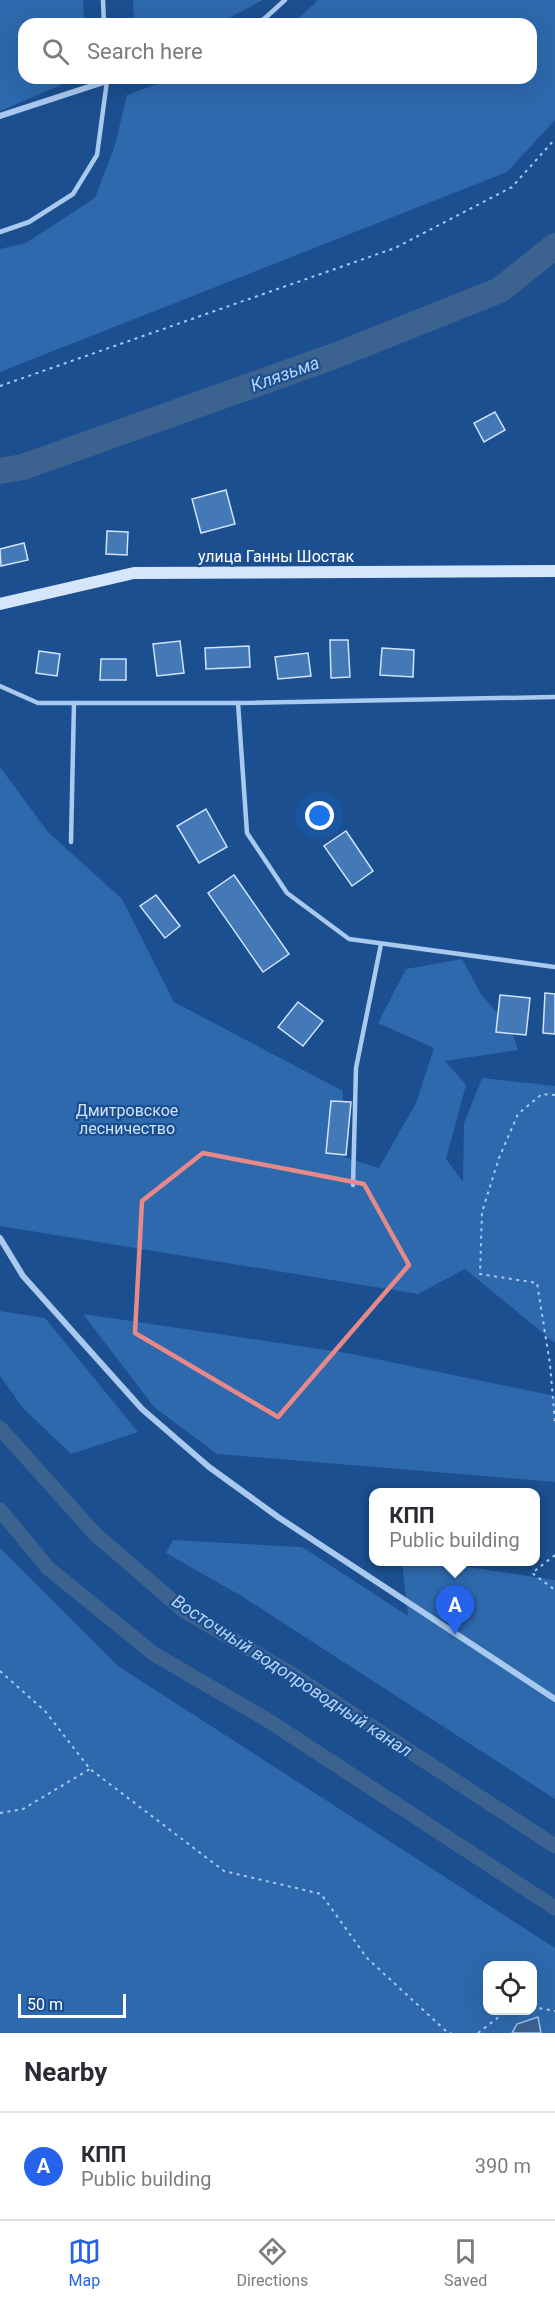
<!DOCTYPE html>
<meta charset="utf-8">
<style>
:root{--surface:#fff;--page:#f7f7f7;--text:#2b2b33;--muted:#7c7c81;--line:#e1e1e2;--accent:#2563eb}
body{margin:0;font-family:Roboto,sans-serif;background:var(--page);color:var(--text)}
.controls{position:absolute;right:18px;bottom:18px;display:grid;overflow:hidden;border-radius:12px;box-shadow:0 6px 24px #0002}
.controls button{width:54px;height:54px;display:grid;place-items:center;padding:0;border:0;border-bottom:2px solid var(--line);background:var(--surface);color:var(--text);font:30px sans-serif}
.scale{position:absolute;left:18px;bottom:15px;width:108px;box-sizing:border-box;padding-left:6px;border:3px solid #fff;border-top:0;font-size:16px;line-height:21px;white-space:nowrap;color:#fff;-webkit-text-stroke:4px #1b4f8f;paint-order:stroke}
.you{position:absolute;left:320px;top:816px;width:21px;height:21px;margin:-15px;border:4px solid #fff;border-radius:50%;background:#1a73e8;box-shadow:0 0 0 9px #1a73e833}
.badge{display:grid;place-items:center;width:39px;height:39px;border-radius:50%;background:var(--accent);color:#fff;font-size:20px;font-weight:700}
.pin{position:absolute;translate:-50% -50px;filter:drop-shadow(0 2px 3px #0008)}
.pin::after{content:'';position:absolute;top:32px;width:21px;height:18px;background:inherit;clip-path:polygon(0 0,100% 0,50% 100%)}
.popup{position:absolute;left:369px;top:1488px;width:171px;height:78px;box-sizing:border-box;display:grid;place-content:center;border-radius:12px;background:var(--surface);filter:drop-shadow(0 2px 4px #0005);font-size:20px;white-space:nowrap;color:var(--muted)}
.popup b{font-size:22px;color:var(--text)}
.popup::after{content:'';position:absolute;left:50%;top:100%;margin-left:-12px;border:12px solid transparent;border-top-color:var(--surface)}
.list{margin:0;padding:0;list-style:none}
h2{display:flex;justify-content:space-between;align-items:center;height:78px;margin:0;padding:0 24px;font-size:26px}
h2 small{font-size:20px;font-weight:400;color:var(--muted)}
.list li{display:grid;grid-template-columns:39px 1fr auto;gap:18px;align-items:center;box-sizing:border-box;height:108px;padding:0 24px;border-top:2px solid var(--line)}
.list b{display:block;font-size:22px;white-space:nowrap}
.list p{margin:0;font-size:20px;white-space:nowrap;color:var(--muted)}
.list em{font-size:20px;font-style:normal;color:var(--muted)}
.icon{flex:none;width:33px;height:33px;fill:none;stroke:currentColor;stroke-width:2;stroke-linecap:round;stroke-linejoin:round}
.map{position:relative;flex:none;width:555px;height:2033px;overflow:hidden}
.search{position:absolute;background:var(--surface);box-shadow:0 6px 24px #0002;left:18px;right:18px;top:18px;height:66px;display:flex;align-items:center;gap:15px;box-sizing:border-box;padding:0 21px;border-radius:18px;color:var(--muted);font-size:22px}
.sheet{height:186px;background:var(--surface)}
nav{display:flex;justify-content:space-around;align-items:center;box-sizing:border-box;height:84px;border-top:2px solid var(--line);background:var(--surface);font-size:16px;color:var(--muted)}
nav a{display:grid;justify-items:center;gap:3px}
nav .on{color:var(--accent)}
.map>svg:first-child{display:block}
</style>
<div class="map">
<svg width="555" height="2033" viewBox="0 0 555 2033">
<rect width="100%" height="100%" fill="#1b4f8f"/>
<!-- green -->
<g fill="#2e69ad" fill-rule="evenodd">
<path d="M0,0H83L84,24H24V78H77L0,111Z"/>
<path d="M133,0H263L218,24H134Z"/>
<path d="M318,0H555V120L507,172L0,372V249L26,243L95,198L115,145L127,95L173,78H531V24H293Z"/>
<path d="M0,767L48,832L122,899L174,1002L343,1091L344,1157L379,1168L416,1103L434,1048L378,1023L406,969L462,959L481,994L511,1029L518,1050L445,1061L466,1085L446,1159L463,1182L464,1123L482,1078L555,1086V1343L465,1269L418,1294L0,1226Z"/>
<path d="M0,1311L45,1318L138,1432L71,1454L23,1408L0,1376Z"/>
<path d="M83,1314L347,1353L555,1396V1482L217,1454L154,1407Z"/>
<path d="M173,1540L302,1547L408,1616L402,1562H434L555,1580V1799L243,1597L166,1553Z"/>
<path d="M0,1548L118,1666L555,1948V2033H0ZM488,1966H532V2010H488Z"/>
</g>
<!-- water -->
<path fill="#3c6290" stroke="#9cc4f0" stroke-width="1.5" d="M538,2017L541,2033H512L517,2024Z"/>
<g fill="none" stroke-linecap="round" stroke-linejoin="round">
<!-- canal -->
<g stroke="#3c6290" stroke-width="15">
<path d="M0,1428L95,1534L183,1610L293,1675L555,1846"/>
<path d="M0,1510L48,1568L154,1654L269,1721L555,1908"/>
</g>
<!-- river -->
<path stroke="#3c6290" stroke-width="26" d="M0,471L23,467L337,355L500,290L555,246"/>
</g>
<!-- building -->
<g fill="#4478b7" stroke="#cfe3fa" stroke-width="1.5">
<path d="M495,412L505,430L484,442L474,423Z"/>
<path d="M226,490L235,524L201,533L192,499Z"/>
<path d="M107,531L128,532L127,555L106,554Z"/>
<path d="M24,543L28,560L1,566L0,549Z"/>
<path d="M330,640H348L350,677L331,678Z"/>
<path d="M180,641L184,673L157,676L153,644Z"/>
<path d="M249,646L250,667L206,669L205,648Z"/>
<path d="M382,648L414,650L413,677L380,675Z"/>
<path d="M39,651L60,654L57,676L36,673Z"/>
<path d="M308,653L311,676L278,679L275,657Z"/>
<path d="M101,659H126V680H100Z"/>
<path d="M206,809L227,847L199,863L177,826Z"/>
<path d="M346,831L373,871L352,886L324,846Z"/>
<path d="M234,875L289,954L263,972L208,893Z"/>
<path d="M156,895L180,926L165,938L140,906Z"/>
<path d="M545,993L555,994V1034L543,1033Z"/>
<path d="M500,995L530,998L526,1035L496,1032Z"/>
<path d="M298,1002L323,1021L303,1046L278,1027Z"/>
<path d="M331,1101L351,1102L346,1155L326,1153Z"/>
</g>
<g fill="none" stroke-linecap="round" stroke-linejoin="round">
<!-- path -->
<g stroke="#a9c9ee" stroke-width="2" stroke-dasharray="3 4.5" stroke-linecap="butt">
<path d="M0,386L395,248L512,187L555,139"/>
<path d="M555,1095L542,1094L518,1114L499,1158L482,1212L480,1274L537,1283L550,1364L555,1423"/>
<path d="M555,1555L532,1573L555,1590"/>
<path d="M0,1671L45,1711L90,1769L224,1871L321,1894L367,1958L446,2031L451,2033"/>
<path d="M0,1813L23,1809L90,1769"/>
<path d="M532,2007L555,2011"/>
<path d="M478,2033L508,2010"/>
</g>
<!-- service -->
<g stroke="#a9c9ee" stroke-width="4.5">
<path d="M103,0L104,24"/>
<path d="M253,24L264,19L285,0"/>
<path d="M0,232L29,222L73,194L97,155L107,81L115,78"/>
<path d="M0,686L38,703H238L555,697"/>
<path d="M238,703L247,833L287,893L349,939L555,967"/>
<path d="M71,842L74,703"/>
<path d="M353,1185L356,1068L381,944"/>
</g>
<!-- minor -->
<g stroke="#a9c9ee" stroke-width="6">
<path d="M0,116L107,81"/>
<path d="M0,1238L23,1276L142,1409L209,1467L278,1517L555,1699"/>
</g>
<!-- secondary -->
<path stroke="#d6e6fa" stroke-width="12" d="M0,604L134,573L555,571"/>
</g>
<!-- marked area -->
<path fill="none" stroke="#e88989" stroke-width="4.5" stroke-linejoin="round" d="M203,1153L364,1184L409,1265L278,1417L135,1333L142,1201Z"/>
<g text-anchor="middle" stroke-width="4.5" stroke-linejoin="round" paint-order="stroke">
<!-- street labels -->
<g font-size="16" fill="#fff" stroke="#1b4f8f">
<text x="276" y="562">улица Ганны Шостак</text>
</g>
<!-- park labels -->
<g font-size="16" fill="#cfe3fa" stroke="#1b4f8f">
<text x="127" y="1116">Дмитровское<tspan x="127" dy="18">лесничество</tspan></text>
</g>
<!-- water labels -->
<g font-size="18" font-style="italic" fill="#b5d3f5" stroke="#1b4f8f">
<text transform="translate(285 374) rotate(-20)" y="6">Клязьма</text>
<text transform="translate(292 1676) rotate(33)" y="6">Восточный водопроводный канал</text>
</g>
</g>
</svg>
<div class="controls">
<button><svg class="icon" aria-label="locate" viewBox="0 0 24 24"><circle cx="12" cy="12" r="6"/><path d="M12 2v4M12 18v4M2 12h4M18 12h4"/></svg></button>
</div>
<div class="scale">50 m</div>
<div class="you"></div>
<div class="pin badge" style="left:455px;top:1635px">A</div>
<div class="popup"><b>КПП</b>Public building</div>
<div class="search"><svg class="icon" aria-label="search" viewBox="0 0 24 24"><circle cx="10" cy="10" r="6"/><path d="M15 15l6 6"/></svg>Search here</div>
</div>
<section class="sheet">
<h2>Nearby<small></small></h2>
<ul class="list">
<li><span class="badge">A</span><div><b>КПП</b><p>Public building</p></div><em>390 m</em></li>
</ul>
</section>
<nav>
<a class="on"><svg class="icon" aria-label="map" viewBox="0 0 24 24"><path d="M3 6l6-2 6 2 6-2v14l-6 2-6-2-6 2zM9 4v14M15 6v14"/></svg>Map</a>
<a><svg class="icon" aria-label="directions" viewBox="0 0 24 24"><path d="M12 3l9 9-9 9-9-9zM9 14v-3h6M13 9l2 2-2 2"/></svg>Directions</a>
<a><svg class="icon" aria-label="saved" viewBox="0 0 24 24"><path d="M7 4h10v16l-5-4-5 4z"/></svg>Saved</a>
</nav>
